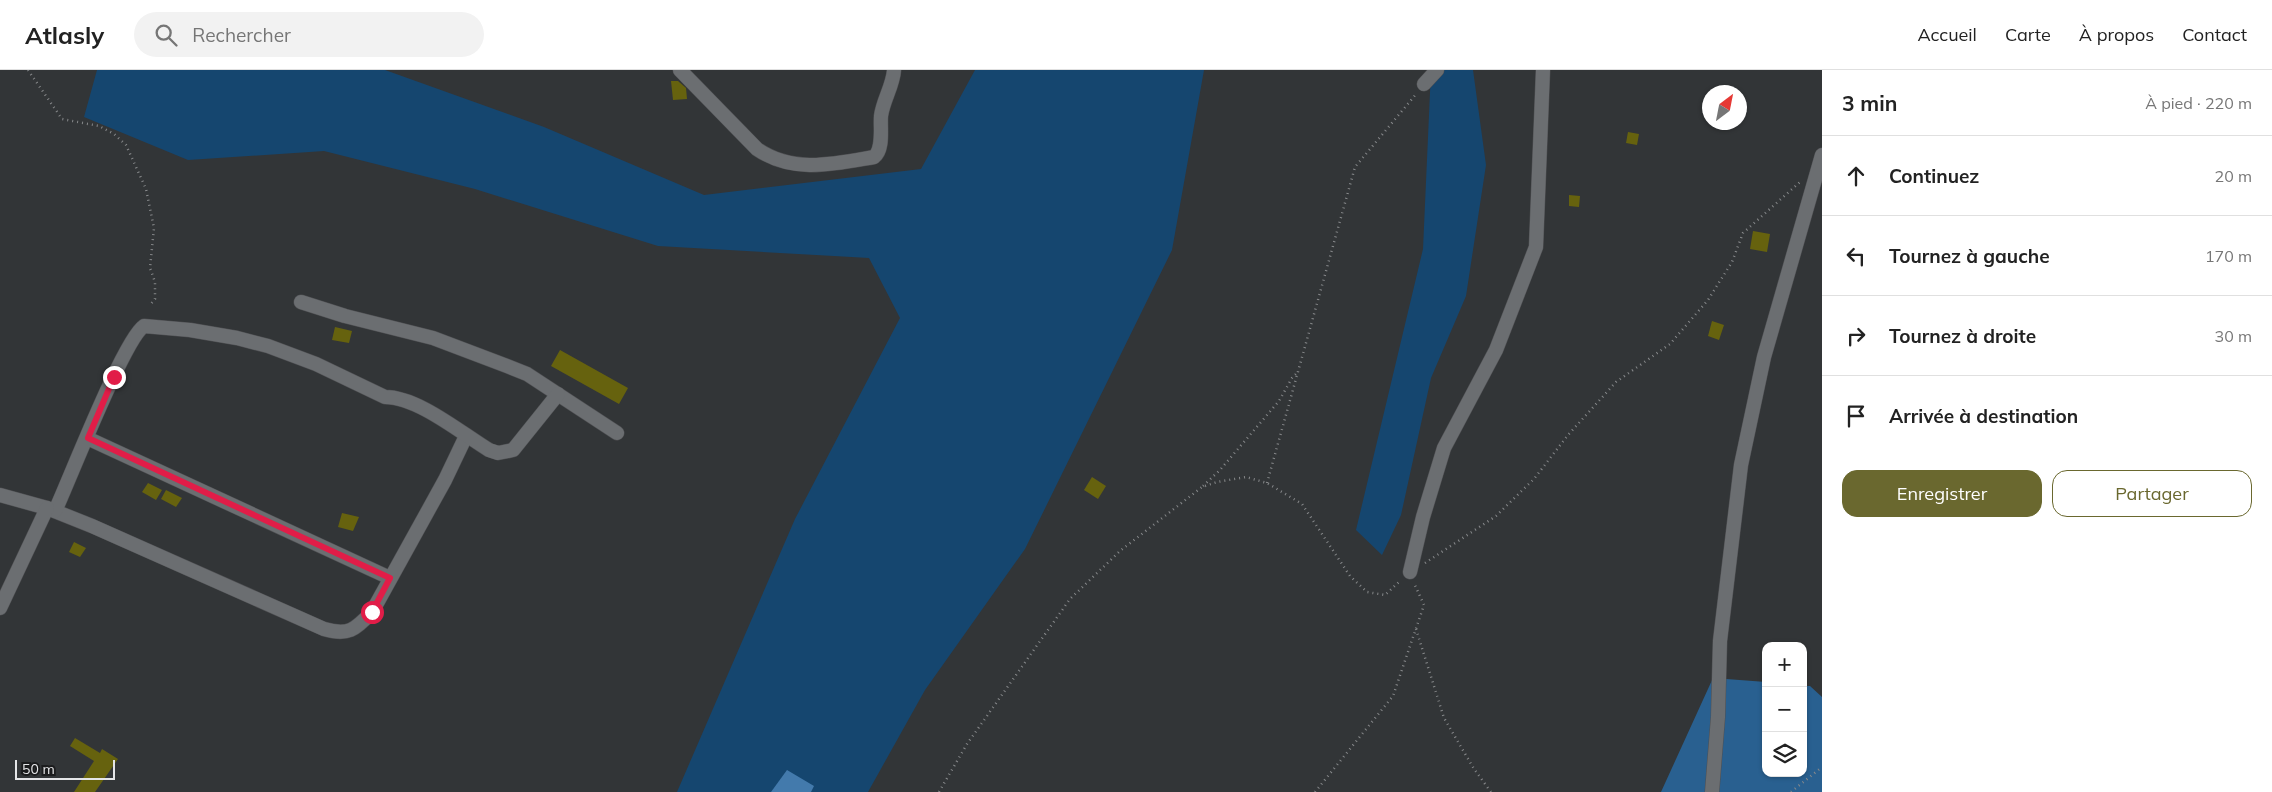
<!DOCTYPE html>
<html lang="fr">
<meta charset="utf-8">
<style>
:root{--surface:#fff;--page:#f2f2f2;--text:#222;--muted:#767676;--line:#e0e0e0;--accent:#6a682f}
body{margin:0;font-family:Mulish,sans-serif;background:var(--page);color:var(--text)}
.controls{position:absolute;right:15px;bottom:15px;display:grid;overflow:hidden;border-radius:10px;box-shadow:0 1px 4px #0004}
.controls button{width:45px;height:45px;display:grid;place-items:center;padding:0;border:0;border-bottom:1px solid var(--line);background:var(--surface);color:var(--text);font:25px sans-serif}
.compass{position:absolute;left:1702px;top:15px;width:45px;height:45px;border-radius:50%;background:var(--surface);box-shadow:0 1px 4px #0004;rotate:32deg}
.scale{position:absolute;left:15px;bottom:12px;width:100px;box-sizing:border-box;padding-left:5px;border:2px solid #e4e5e7;border-top:0;font-size:14px;line-height:18px;white-space:nowrap;color:#e4e5e7;-webkit-text-stroke:4px #1b1c1d;paint-order:stroke}
.stop{position:absolute;width:15px;height:15px;margin:-11px;border:4px solid #e11d48;border-radius:50%;background:#fff}
.stop.end{background:#e11d48;border-color:#fff;box-shadow:0 1px 5px #0008}
.list{margin:0;padding:0;list-style:none}
h2{display:flex;justify-content:space-between;align-items:center;height:65px;margin:0;padding:0 20px;font-size:21px}
h2 small{font-size:16px;font-weight:400;color:var(--muted)}
.list li{display:grid;grid-template-columns:32px 1fr auto;gap:15px;align-items:center;box-sizing:border-box;height:80px;padding:0 20px;border-top:1px solid var(--line)}
.list b{display:block;font-size:19px;white-space:nowrap}
.list em{font-size:16px;font-style:normal;color:var(--muted)}
.actions{display:flex;gap:10px;padding:15px 20px}
.actions a{flex:1;padding:11px 0;border:1px solid var(--accent);border-radius:15px;text-align:center;font-size:18px;color:var(--accent)}
.actions .main{background:var(--accent);color:#fff}
.icon{flex:none;width:28px;height:28px;fill:none;stroke:currentColor;stroke-width:2;stroke-linecap:round;stroke-linejoin:round}
.map{position:relative;flex:none;width:1822px;height:722px;overflow:hidden}
header{display:flex;align-items:center;gap:30px;box-sizing:border-box;height:70px;padding:0 25px;background:var(--surface);border-bottom:1px solid var(--line)}
header strong{font-size:24px}
nav{display:flex;gap:28px;margin-inline-start:auto;font-size:18px}
.search{width:350px;height:45px;background:var(--page);display:flex;align-items:center;gap:12px;box-sizing:border-box;padding:0 18px;border-radius:28px;color:var(--muted);font-size:19px}
main{display:flex}
aside{flex:1;background:var(--surface)}
.map>svg:first-child{display:block}
</style>
<header>
<strong>Atlasly</strong>
<div class="search"><svg class="icon" aria-label="search" viewBox="0 0 24 24"><circle cx="10" cy="10" r="6"/><path d="M15 15l6 6"/></svg>Rechercher</div>
<nav><a>Accueil</a><a>Carte</a><a>À propos</a><a>Contact</a></nav>
</header>
<main>
<div class="map">
<svg width="1822" height="722" viewBox="0 0 1822 722">
<rect width="100%" height="100%" fill="#323537"/>
<!-- green -->
<g fill="#15466f">
<path d="M97,0H385L544,57L704,125L921,99L975,0H1204L1172,180L1025,479L925,620L868,722H677L795,449L900,248L869,188L658,176L475,119L324,81L188,90L84,47Z"/>
<path d="M1431,0H1473L1486,95L1466,226L1431,308L1401,445L1382,485L1356,460L1423,179Z"/>
</g>
<!-- forest -->
<path fill="#296090" d="M1713,608L1766,612V703H1803V616H1810L1822,627V722H1661Z"/>
<!-- water -->
<path fill="#437aac" d="M787,700L814,716L811,722H771Z"/>
<!-- building -->
<g fill="#66620e">
<path d="M671,11H678L686,18L687,29L673,30Z"/>
<path d="M1628,62L1639,64L1637,75L1626,73Z"/>
<path d="M1569,125L1580,126L1579,137L1569,136Z"/>
<path d="M1753,161L1770,164L1767,182L1750,179Z"/>
<path d="M1712,251L1724,255L1719,270L1708,266Z"/>
<path d="M335,257L352,261L349,273L332,270Z"/>
<path d="M560,280L628,318L619,334L551,296Z"/>
<path d="M1092,407L1106,416L1098,429L1084,420Z"/>
<path d="M148,413L162,420L156,430L142,422Z"/>
<path d="M166,420L182,428L176,437L161,429Z"/>
<path d="M342,443L359,447L353,461L338,457Z"/>
<path d="M74,472L86,478L80,487L69,482Z"/>
<path d="M75,668L100,683L102,679L118,689L95,722H74L94,691L70,676Z"/>
</g>
<g fill="none" stroke-linecap="round" stroke-linejoin="round">
<defs>
<g id="street">
<path d="M680,0L757,79C793,104 834,94 874,87C884,79 880,58 881,46C883,30 893,16 894,0"/>
<path d="M1424,14L1437,0"/>
<path d="M301,232L345,246L433,268L507,296L527,304L617,363"/>
<path d="M87,368L390,508"/>
<path d="M0,425L47,438L92,456L324,559C348,566 355,560 372,542L445,410L466,366"/>
<path d="M55,441C69,411 124,269 144,256L190,260L237,268L268,276L316,294L385,327C418,327 461,363 489,380L498,383L513,380L558,324"/>
<path d="M1410,502L1423,447L1444,378L1496,280L1536,177L1543,0"/>
<path d="M0,538L47,438"/>
<path d="M1712,722L1718,647L1720,571L1741,395L1764,287L1822,85"/>
</g>
</defs>
<!-- street casing -->
<use href="#street" stroke="#4f5053" stroke-width="15"/>
<!-- path -->
<g stroke="#87898b" stroke-width="2.5" stroke-dasharray="1 4" stroke-linecap="butt">
<path d="M28,0L62,49L99,56L114,64L126,75L146,119L154,158L150,198L155,212V229L150,235"/>
<path d="M1267,413L1355,97L1417,23"/>
<path d="M1203,416L1220,400L1279,331L1292,308L1298,302"/>
<path d="M1425,493L1496,446L1534,409L1568,365L1616,312L1670,274L1708,230L1732,192L1743,163L1800,112"/>
<path d="M1416,559L1444,648L1474,699L1491,722"/>
<path d="M939,722L967,674L1070,529L1120,481L1202,417L1217,412L1246,407L1267,413L1302,434L1350,506L1367,522L1385,525L1400,511"/>
<path d="M1315,722L1393,626L1424,535L1414,513"/>
<path d="M1791,722L1822,697"/>
</g>
<!-- street -->
<use href="#street" stroke="#6b6e71" stroke-width="14"/>
</g>
<g fill="none" stroke-linecap="round" stroke-linejoin="round">
<!-- route -->
<path stroke="#e11d48" stroke-width="6" d="M114,307L88,368L390,508L372,542"/>
</g>
</svg>
<div class="controls">
<button>+</button>
<button>−</button>
<button><svg class="icon" aria-label="layers" viewBox="0 0 24 24"><path d="M12 4l9 5-9 5-9-5zM3 14l9 5 9-5"/></svg></button>
</div>
<svg class="compass" viewBox="-18 -18 36 36"><path d="M0-13l5 13h-10z" fill="#e53935"/><path d="M0 13l5-13h-10z" fill="#767676"/></svg>
<div class="scale">50 m</div>
<div class="stop" style="left:372px;top:542px"></div>
<div class="stop end" style="left:114px;top:307px"></div>
</div>
<aside>
<h2>3 min<small>À pied · 220 m</small></h2>
<ul class="list">
<li><svg class="icon" aria-label="ahead" viewBox="0 0 24 24"><path d="M12 20V5M6 11l6-6 6 6"/></svg><div><b>Continuez</b></div><em>20 m</em></li>
<li><svg class="icon" aria-label="left" viewBox="0 0 24 24"><path d="M17 20v-9H6M10 6l-5 5 5 5"/></svg><div><b>Tournez à gauche</b></div><em>170 m</em></li>
<li><svg class="icon" aria-label="right" viewBox="0 0 24 24"><path d="M7 20v-9h11M14 6l5 5-5 5"/></svg><div><b>Tournez à droite</b></div><em>30 m</em></li>
<li><svg class="icon" aria-label="arrive" viewBox="0 0 24 24"><path d="M6 21V4h12l-3 4 3 4H6"/></svg><div><b>Arrivée à destination</b></div></li>
</ul>
<div class="actions"><a class="main">Enregistrer</a><a>Partager</a></div>
</aside>
</main>
